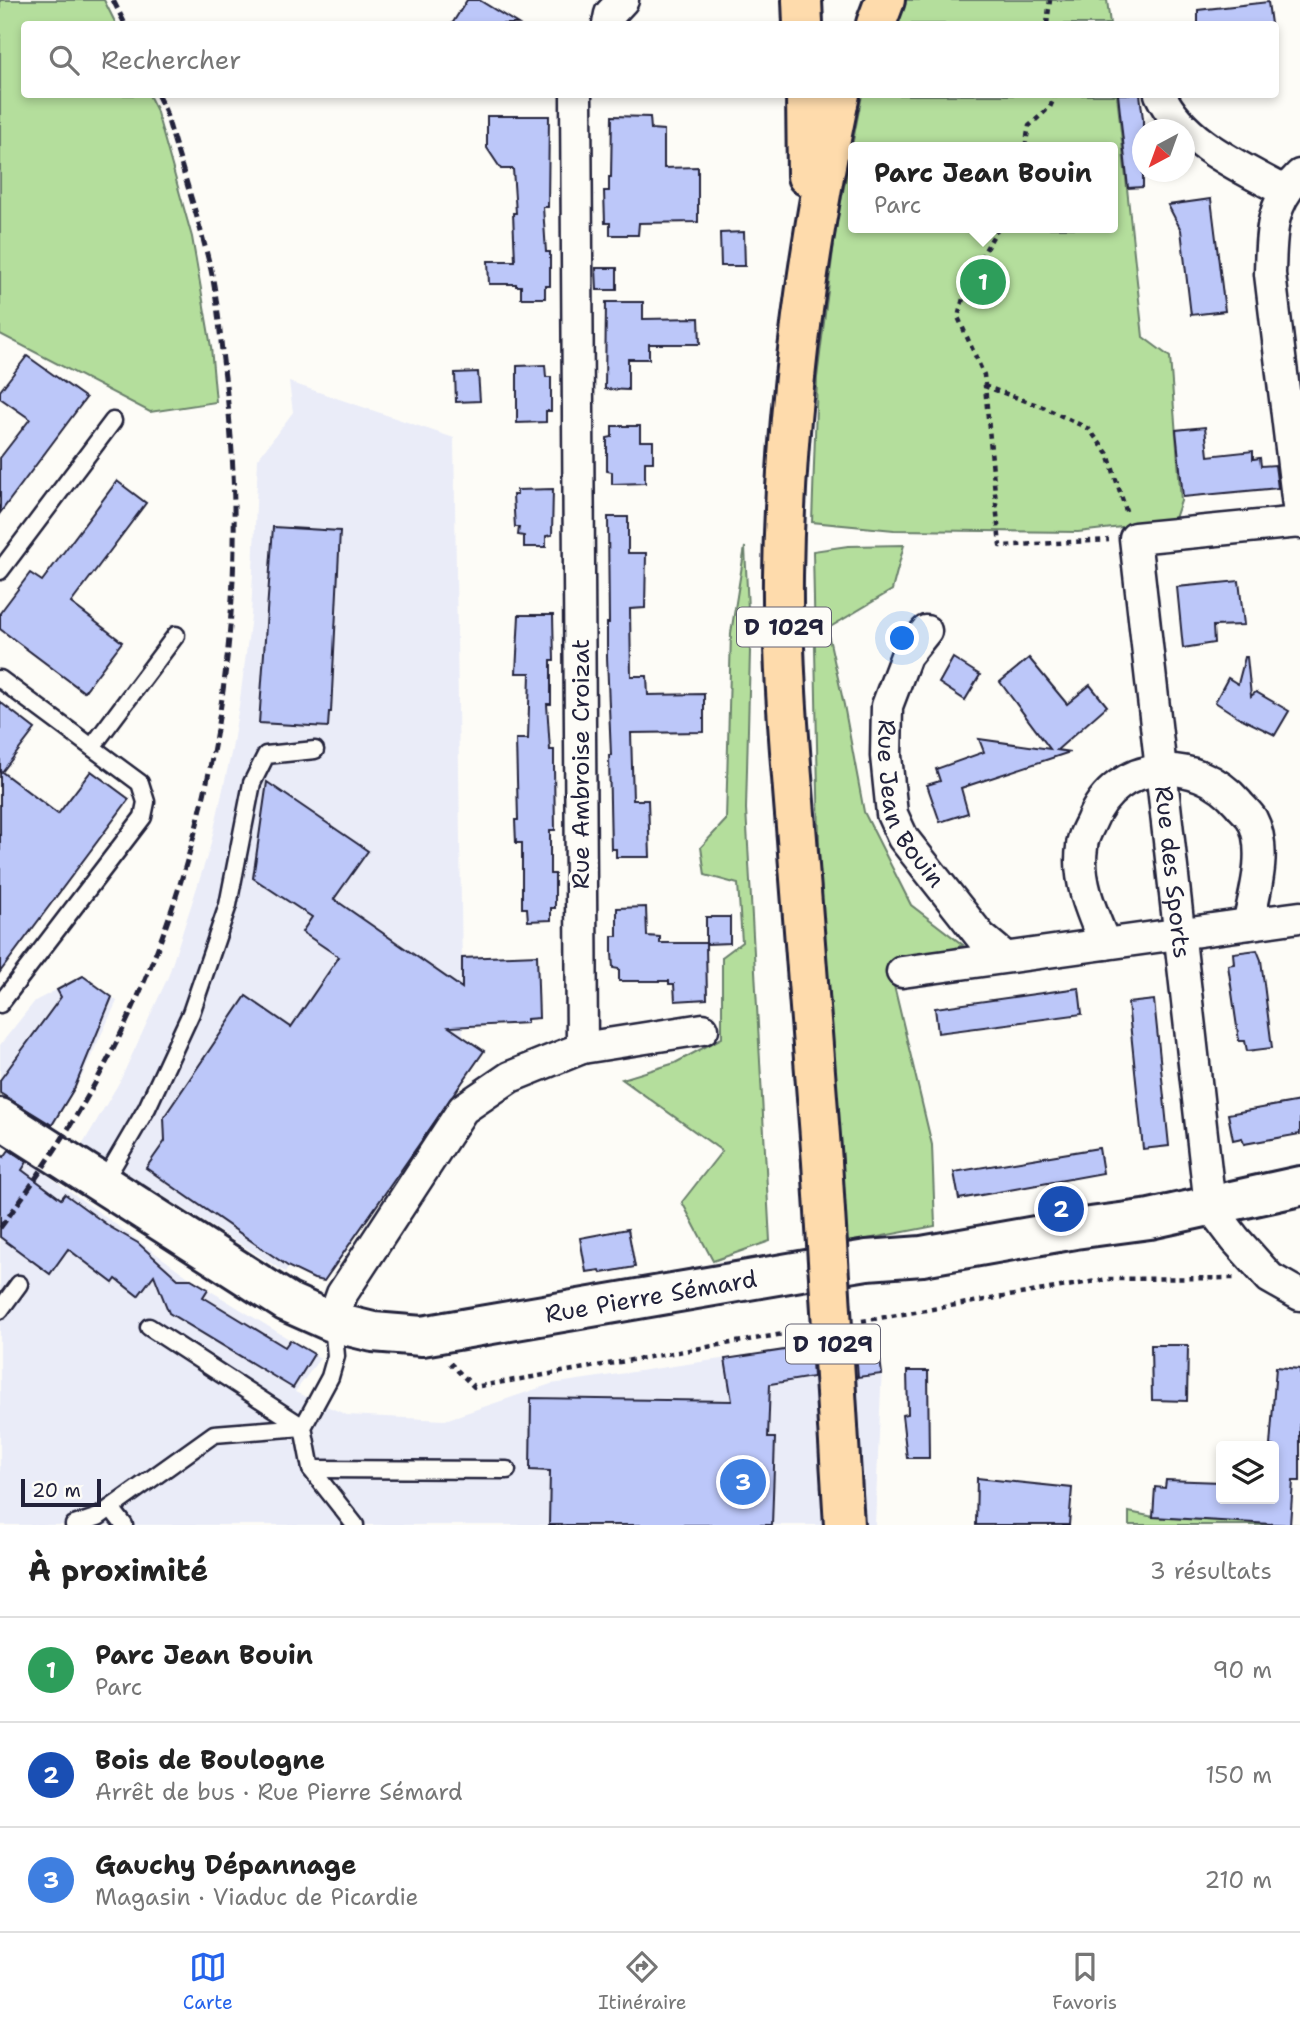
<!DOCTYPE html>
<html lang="fr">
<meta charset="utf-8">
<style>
:root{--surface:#fff;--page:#f6f6f6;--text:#222;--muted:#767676;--line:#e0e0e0;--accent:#2563eb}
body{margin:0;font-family:"Shantell Sans",sans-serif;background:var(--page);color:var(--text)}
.controls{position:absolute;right:21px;bottom:21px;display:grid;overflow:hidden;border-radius:7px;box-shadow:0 4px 10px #0003}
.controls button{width:63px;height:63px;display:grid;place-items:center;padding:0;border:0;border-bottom:2px solid var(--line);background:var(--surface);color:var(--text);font:35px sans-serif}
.compass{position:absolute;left:1132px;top:119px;width:63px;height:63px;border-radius:50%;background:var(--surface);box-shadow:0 4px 10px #0003;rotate:221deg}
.scale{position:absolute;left:21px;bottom:18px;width:80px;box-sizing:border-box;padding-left:7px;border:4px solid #22223b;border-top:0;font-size:19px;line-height:24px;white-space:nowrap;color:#22223b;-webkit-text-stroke:5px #fdfcf7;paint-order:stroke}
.you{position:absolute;left:903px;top:639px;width:24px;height:24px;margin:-18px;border:5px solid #fff;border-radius:50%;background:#1a73e8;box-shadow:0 0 0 10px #1a73e833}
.badge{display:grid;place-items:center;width:46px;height:46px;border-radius:50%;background:var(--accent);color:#fff;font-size:23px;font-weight:700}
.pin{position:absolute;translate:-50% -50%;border:4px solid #fff;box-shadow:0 2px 7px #0006}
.popup{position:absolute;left:848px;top:142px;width:270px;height:91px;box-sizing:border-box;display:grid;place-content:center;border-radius:7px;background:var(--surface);filter:drop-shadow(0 2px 5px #0005);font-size:23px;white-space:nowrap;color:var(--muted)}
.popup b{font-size:26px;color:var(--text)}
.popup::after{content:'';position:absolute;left:50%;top:100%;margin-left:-14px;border:14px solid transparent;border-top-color:var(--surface)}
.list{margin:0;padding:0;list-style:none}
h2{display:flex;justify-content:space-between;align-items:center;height:91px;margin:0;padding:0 28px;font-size:30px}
h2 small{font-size:23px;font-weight:400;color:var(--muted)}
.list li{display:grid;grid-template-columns:46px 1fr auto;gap:21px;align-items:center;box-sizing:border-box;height:105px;padding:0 28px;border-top:2px solid var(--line)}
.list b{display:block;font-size:26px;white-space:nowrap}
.list p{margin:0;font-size:23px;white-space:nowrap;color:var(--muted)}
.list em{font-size:23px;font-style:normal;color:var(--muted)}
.icon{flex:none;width:38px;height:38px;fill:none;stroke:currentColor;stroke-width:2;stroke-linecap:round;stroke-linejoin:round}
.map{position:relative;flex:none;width:1300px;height:1525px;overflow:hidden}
.search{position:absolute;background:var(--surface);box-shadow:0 4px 10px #0003;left:21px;right:21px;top:21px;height:77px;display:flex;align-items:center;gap:18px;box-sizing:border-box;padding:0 24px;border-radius:7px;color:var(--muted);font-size:26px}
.sheet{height:406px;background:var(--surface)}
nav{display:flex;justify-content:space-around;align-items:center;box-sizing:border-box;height:98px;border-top:2px solid var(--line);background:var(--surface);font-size:19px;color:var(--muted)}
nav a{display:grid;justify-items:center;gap:4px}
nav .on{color:var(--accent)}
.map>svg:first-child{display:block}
</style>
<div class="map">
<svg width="1300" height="1525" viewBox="0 0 1300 1525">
<rect width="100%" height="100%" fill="#fdfcf7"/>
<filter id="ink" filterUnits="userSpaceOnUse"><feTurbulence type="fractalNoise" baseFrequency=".0143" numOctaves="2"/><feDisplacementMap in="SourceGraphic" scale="14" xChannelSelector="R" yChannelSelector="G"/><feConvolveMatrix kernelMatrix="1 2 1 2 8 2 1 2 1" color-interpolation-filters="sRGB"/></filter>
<g filter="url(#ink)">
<!-- built -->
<g fill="#eaecf8">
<path d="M289,382L454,438L463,1036L484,1051L285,1272L99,1156L95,1159L80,1149L120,1081L168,977L210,847L232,749L240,699L251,616L258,459L293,412Z"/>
<path d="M83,976L117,1001L80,1080L50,1129L0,1093V1045L35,1001Z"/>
<path d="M28,1161L191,1279L320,1358L295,1392L347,1415L445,1420L551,1384L877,1336L882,1366L875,1525H0V1200Z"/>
</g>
<!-- green -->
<g fill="#b4de9c" stroke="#6b806c" stroke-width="2" fill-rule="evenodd">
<path d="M0,0H104L116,24H24V94L149,95L156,109L192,237L211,347L216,402L150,412L0,334Z"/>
<path d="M891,0H1107L1110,24H884Z"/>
<path d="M862,95H1117L1143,337L1170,357L1181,501L1174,521L1078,532L894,530L812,522L817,378L836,227ZM853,147H1112V228H853Z"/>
<path d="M904,545L892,590L827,629L844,705L864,812L911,905L963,945L891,973L932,1145L935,1226L831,1246L821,938L813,551L848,546Z"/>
<path d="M745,547L750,651L746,809L770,1241L713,1261L682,1202L722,1151L622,1079L675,1063L722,1038V957L742,942L738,884L705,875L701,847L726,820L731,633Z"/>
<path d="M1129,1512L1149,1516L1300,1525H1129Z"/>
</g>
<!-- building -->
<g fill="#bcc7f9" stroke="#22223b" stroke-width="2">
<path d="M467,0H479L518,24H452Z"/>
<path d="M1268,2L1271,24H1198V10Z"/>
<path d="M1118,94H1140L1143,119V187L1128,188Z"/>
<path d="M487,116H549L548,207H543L546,252H550V286H545V298H521V286H516V284H489L488,261H515L513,213H516L513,169H501L487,148Z"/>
<path d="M612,116L650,117L651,129L664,130V168L698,167V222L639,223L638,235H610V223H605L604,191H609V177H611Z"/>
<path d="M1211,199L1225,311L1191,315L1181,230L1168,205Z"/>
<path d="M744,232L745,266H721L720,233Z"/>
<path d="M596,268H617V290H597Z"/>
<path d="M606,302H643V319L699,318L700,344H649V359H628V390L605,389Z"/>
<path d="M27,356L86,398L0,513V458L30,419L0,398V391Z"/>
<path d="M545,365L546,377H551V411H546V422L517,423V366Z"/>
<path d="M478,372L480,401L456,402L455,373Z"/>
<path d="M612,426H640V441H653V462H645V483L612,484V472L607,471V438L612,437Z"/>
<path d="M1205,427L1208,456L1253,451V459L1260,458L1261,466L1275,465L1278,488L1183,497L1176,430Z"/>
<path d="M117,481L146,503L71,603L122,642L84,692L0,629V613L30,573L42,581Z"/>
<path d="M553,489L552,535L546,536V547H524V536L518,535L519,527H515L513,495H517V490Z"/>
<path d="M608,517H628V553H646L645,608L630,609L631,676H647L648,695L704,694V732L631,733L633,800H648L650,857H616V849H611L609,755H611L607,657V623H609Z"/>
<path d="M273,527L340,531L331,712H329L328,727L259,723Z"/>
<path d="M1239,581L1244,625L1213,626L1214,643L1183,648L1177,587Z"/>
<path d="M519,615H553L554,660H551V704H547L550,750H554V767L555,830H550V874H555V908H551V920L528,921L527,908H522V843H516L515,820H518L516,739H528L530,673H516Z"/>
<path d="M1245,657H1247L1251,696L1256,692L1289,711L1275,735L1238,717L1215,702L1228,678L1238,684Z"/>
<path d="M953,658L980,675L965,700L939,683Z"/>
<path d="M1029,658L1067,704L1090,685L1107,706L1057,750L1070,752L961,788L968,813L940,822L927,785L940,781L936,769L984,752L979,739L1050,749L1000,682Z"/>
<path d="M0,702L35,729L2,772L58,814L91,771L129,799L0,972Z"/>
<path d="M267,782L368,851L334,899L462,988V958L537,955L539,1018L527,1019V1023L449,1027L484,1051L324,1281L314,1279L289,1267L146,1168L165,1141L164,1117L246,996L291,1027L339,957L302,932L312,917L253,878Z"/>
<path d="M646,907L647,936L660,937V943H706V917H730V943L706,944L707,999L675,1001L674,984H669V981H619V969L613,968L612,953V936H617V908Z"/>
<path d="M1257,950L1261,960L1272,1048L1247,1051L1245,1041H1239L1228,965L1234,964L1233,953Z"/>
<path d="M83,976L112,997L75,1087L52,1125L0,1093V1080L61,997L57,990Z"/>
<path d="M1079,988L1082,1014L938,1033L935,1008Z"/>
<path d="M1154,1000L1169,1146L1143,1149L1128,1003Z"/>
<path d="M1300,1101V1134L1244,1144L1242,1138L1233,1140L1228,1114Z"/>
<path d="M1099,1148L1103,1173L959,1199L954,1172Z"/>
<path d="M9,1150L27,1162L22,1170L61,1199L65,1194L110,1227L138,1243L178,1279H191L208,1289L203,1297L285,1347L290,1340L314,1354L293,1388L169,1313L154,1275L138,1296L116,1279L113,1283L68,1249L50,1274L0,1237V1154L4,1157Z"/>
<path d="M628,1229L635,1267L601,1273L600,1270L586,1272L580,1238Z"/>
<path d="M877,1336L882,1374L858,1377L855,1339Z"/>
<path d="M1151,1345H1188L1187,1401L1152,1400Z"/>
<path d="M811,1346L813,1377L770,1384L768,1438H775L772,1525H549L550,1471L530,1470L531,1398L732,1401L725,1359Z"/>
<path d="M1276,1367L1300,1369V1481H1293L1290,1525L1153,1517L1155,1487L1165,1488L1166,1480L1221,1482V1499H1274V1446H1270Z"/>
<path d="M907,1371H928L929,1458H907L902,1415L908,1414Z"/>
<path d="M977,1478L1072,1488L1069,1525H976Z"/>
</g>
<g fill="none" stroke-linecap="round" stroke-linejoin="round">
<defs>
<g id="service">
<path d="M0,571L113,421"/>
<path d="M0,679L140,783L146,802L143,817L0,1004"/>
<path d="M92,747L176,635"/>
<path d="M103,1183L147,1108L191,1013L228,905L252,783L266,755L315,750"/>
<path d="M0,1310L19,1284"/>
<path d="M333,1324L336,1356L330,1377L303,1427L311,1469L355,1525"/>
<path d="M311,1469L507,1470"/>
<path d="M111,1508L124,1525"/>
<path d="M74,1525L98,1517L214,1434L303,1427L149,1327"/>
</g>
<g id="minor">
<path d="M608,24L610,14L623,0"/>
<path d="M1160,94C1183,143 1239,166 1284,191"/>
<path d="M1300,175C1270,203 1271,235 1270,274L1300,523"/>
<path id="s1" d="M1300,522L1135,538L1210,1206L1235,1239L1270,1278L1300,1295"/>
<path id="s2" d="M926,631L906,656L887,706L886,756L892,814L903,838L981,937L1005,957"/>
<path d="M1105,944C1092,913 1077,881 1082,847C1082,839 1087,830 1091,822C1116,758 1196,754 1238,803C1242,808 1249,814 1252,819C1268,849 1255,893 1248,924"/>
<path d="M902,972L1300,917"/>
<path d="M582,1048L703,1029"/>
<path d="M332,1322L342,1294L463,1109L510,1077L582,1048L576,94"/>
</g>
<g id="secondary">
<path id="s3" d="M0,1118L287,1302L332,1322L373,1332L422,1336L824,1267L867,1260L922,1256L1075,1229L1150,1219L1300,1186"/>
</g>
<g id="primary">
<path d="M802,0L803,24"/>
<path d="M876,24L885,0"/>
<path d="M806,94L807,176"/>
<path d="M822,1162C814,1055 805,947 797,839C790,752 782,664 783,576C785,415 807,252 840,94"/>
</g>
</defs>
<!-- service casing -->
<use href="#service" stroke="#22223b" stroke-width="21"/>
<!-- minor casing -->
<use href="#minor" stroke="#22223b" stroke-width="35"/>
<!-- secondary casing -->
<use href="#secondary" stroke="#22223b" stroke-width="44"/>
<!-- primary casing -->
<use href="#primary" stroke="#22223b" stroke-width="44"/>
<!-- path -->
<g stroke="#22223b" stroke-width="4.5" stroke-dasharray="5 5" stroke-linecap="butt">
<path d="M1047,24L1050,0"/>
<path d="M1025,147L1029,126L1050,107L1056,94"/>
<path d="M998,228L968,280L958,317L984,375L1000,546L1109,540"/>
<path d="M984,386L1043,407L1089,429L1108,454L1127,514"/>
<path d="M862,1321L1108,1279L1235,1278"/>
<path d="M450,1363L474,1387L801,1331"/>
</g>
<!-- service -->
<use href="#service" stroke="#fdfcf7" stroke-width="16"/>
<!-- minor -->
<use href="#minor" stroke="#fdfcf7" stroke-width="30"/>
<!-- secondary -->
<use href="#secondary" stroke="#fdfcf7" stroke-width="38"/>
<!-- primary -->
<use href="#primary" stroke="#fedbac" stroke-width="38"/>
<!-- rail -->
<g stroke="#22223b" stroke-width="5" stroke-dasharray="10 5" stroke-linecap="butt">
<path d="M113,0L125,24"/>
<path d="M0,1228C47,1165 90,1099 124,1027C220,825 253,591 224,369C220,336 218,302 211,270C198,216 180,163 165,110L157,94"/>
</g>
<defs>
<path id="primary-bridge" d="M822,1162L844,1525"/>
</defs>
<!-- primary-bridge casing -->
<use href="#primary-bridge" stroke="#22223b" stroke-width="44" stroke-linecap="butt"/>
<!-- primary-bridge -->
<use href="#primary-bridge" stroke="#fedbac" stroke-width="38"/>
</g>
</g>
<g text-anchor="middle" stroke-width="7" stroke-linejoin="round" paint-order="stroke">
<!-- shield labels -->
<g fill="#fdfcf7" stroke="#646373" stroke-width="2">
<rect x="737" y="607.5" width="94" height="39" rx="5"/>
<rect x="786" y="1324.5" width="94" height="39" rx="5"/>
</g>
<g font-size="23" font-weight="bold" fill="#22223b">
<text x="784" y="635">D 1029</text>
<text x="833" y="1352">D 1029</text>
</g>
<!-- street labels -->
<g font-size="24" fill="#22223b" stroke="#fdfcf7">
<text transform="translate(581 764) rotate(-90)" y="8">Rue Ambroise Croizat</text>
<text dy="8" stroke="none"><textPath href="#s2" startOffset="189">Rue Jean Bouin</textPath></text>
<text dy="8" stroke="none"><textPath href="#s1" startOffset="502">Rue des Sports</textPath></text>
<text dy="8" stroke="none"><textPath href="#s3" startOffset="714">Rue Pierre Sémard</textPath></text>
</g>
</g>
</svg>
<div class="controls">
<button><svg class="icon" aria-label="layers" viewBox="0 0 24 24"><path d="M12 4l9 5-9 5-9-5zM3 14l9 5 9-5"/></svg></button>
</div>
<svg class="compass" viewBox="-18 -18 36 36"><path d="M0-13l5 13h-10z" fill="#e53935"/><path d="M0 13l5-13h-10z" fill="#767676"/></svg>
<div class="scale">20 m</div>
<div class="you"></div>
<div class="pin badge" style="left:983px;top:282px;background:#2e9e5b">1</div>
<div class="popup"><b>Parc Jean Bouin</b>Parc</div>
<div class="pin badge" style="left:1061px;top:1209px;background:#1a4fb4">2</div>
<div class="pin badge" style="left:743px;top:1482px;background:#3f7fe0">3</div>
<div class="search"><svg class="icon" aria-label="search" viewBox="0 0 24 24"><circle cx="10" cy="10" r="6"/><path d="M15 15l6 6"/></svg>Rechercher</div>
</div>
<section class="sheet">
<h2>À proximité<small>3 résultats</small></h2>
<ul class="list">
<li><span class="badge" style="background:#2e9e5b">1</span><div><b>Parc Jean Bouin</b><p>Parc</p></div><em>90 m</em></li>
<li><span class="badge" style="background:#1a4fb4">2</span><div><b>Bois de Boulogne</b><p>Arrêt de bus · Rue Pierre Sémard</p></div><em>150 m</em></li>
<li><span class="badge" style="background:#3f7fe0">3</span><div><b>Gauchy Dépannage</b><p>Magasin · Viaduc de Picardie</p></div><em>210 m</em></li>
</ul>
</section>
<nav>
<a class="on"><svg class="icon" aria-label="map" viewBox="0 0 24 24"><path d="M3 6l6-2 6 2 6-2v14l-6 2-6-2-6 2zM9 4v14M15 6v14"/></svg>Carte</a>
<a><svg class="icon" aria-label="directions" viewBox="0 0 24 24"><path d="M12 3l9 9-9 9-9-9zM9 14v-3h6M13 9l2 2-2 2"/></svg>Itinéraire</a>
<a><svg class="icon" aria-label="saved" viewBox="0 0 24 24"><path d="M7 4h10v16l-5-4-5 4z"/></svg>Favoris</a>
</nav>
